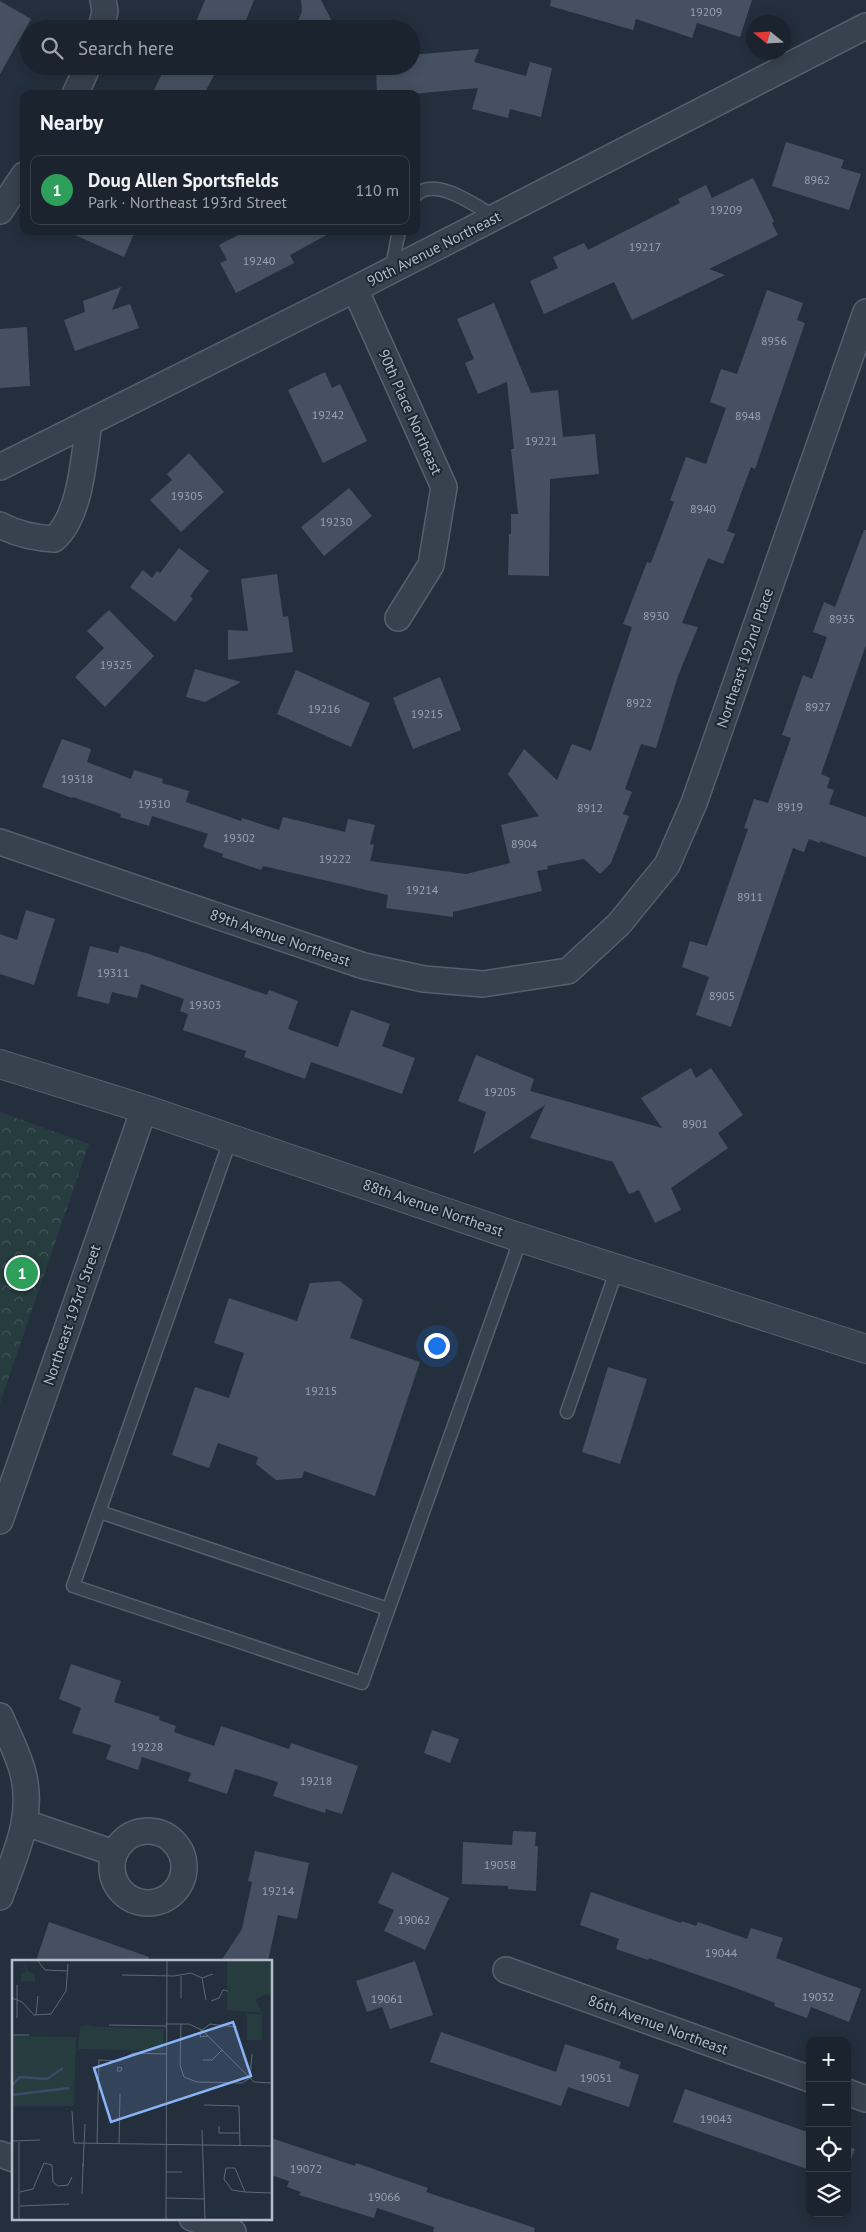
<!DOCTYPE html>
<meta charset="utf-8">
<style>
:root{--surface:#1b232e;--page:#242b36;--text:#f1f3f6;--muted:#a0a4aa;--line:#39404a;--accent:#2563eb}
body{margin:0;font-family:"PT Sans",sans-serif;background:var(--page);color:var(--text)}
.controls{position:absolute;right:15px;bottom:15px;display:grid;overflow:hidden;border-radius:10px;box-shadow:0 2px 12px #0003}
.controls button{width:45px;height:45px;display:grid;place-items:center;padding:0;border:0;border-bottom:1px solid var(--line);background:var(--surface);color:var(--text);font:25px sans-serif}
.compass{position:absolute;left:746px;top:15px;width:45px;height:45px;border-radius:50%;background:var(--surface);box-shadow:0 2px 12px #0003;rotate:288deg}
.you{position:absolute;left:436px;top:1345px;width:18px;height:18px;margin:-12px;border:4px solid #fff;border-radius:50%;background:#1a73e8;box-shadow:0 0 0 8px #1a73e833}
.badge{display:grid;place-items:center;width:32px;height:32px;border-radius:50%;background:var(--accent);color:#fff;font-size:16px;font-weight:700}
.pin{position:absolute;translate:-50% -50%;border:2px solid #fff;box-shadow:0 1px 5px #0006}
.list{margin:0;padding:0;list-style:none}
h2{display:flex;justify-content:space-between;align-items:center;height:65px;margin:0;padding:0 20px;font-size:21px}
h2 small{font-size:16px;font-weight:400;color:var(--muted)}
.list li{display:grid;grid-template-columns:32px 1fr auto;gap:15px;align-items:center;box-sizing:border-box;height:70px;margin:0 10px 10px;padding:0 10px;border:1px solid var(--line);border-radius:10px}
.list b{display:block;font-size:19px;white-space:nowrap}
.list p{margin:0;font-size:16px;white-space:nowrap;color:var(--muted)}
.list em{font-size:16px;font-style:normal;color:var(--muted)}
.icon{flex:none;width:28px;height:28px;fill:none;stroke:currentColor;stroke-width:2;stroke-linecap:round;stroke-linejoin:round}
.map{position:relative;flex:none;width:866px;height:2232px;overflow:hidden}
.search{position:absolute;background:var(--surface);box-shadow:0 2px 12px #0003;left:20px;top:20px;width:400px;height:55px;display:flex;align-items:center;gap:12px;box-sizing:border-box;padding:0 18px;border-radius:28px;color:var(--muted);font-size:19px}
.panel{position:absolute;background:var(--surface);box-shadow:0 2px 12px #0003;left:20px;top:90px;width:400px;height:145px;border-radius:10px}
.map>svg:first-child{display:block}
</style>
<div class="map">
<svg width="866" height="2232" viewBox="0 0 866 2232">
<defs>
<pattern id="park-crowns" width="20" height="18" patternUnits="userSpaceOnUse" patternTransform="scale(1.25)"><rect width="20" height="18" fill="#263c3f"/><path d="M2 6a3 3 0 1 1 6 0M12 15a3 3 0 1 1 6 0" fill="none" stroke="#435659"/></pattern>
</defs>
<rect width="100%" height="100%" fill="#242f3e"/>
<!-- park -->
<path fill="url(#park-crowns)" d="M0,1112L89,1144L0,1403Z"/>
<!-- building -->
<g fill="#455162">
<path d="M205,0H254L246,20L251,23L248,29H193Z"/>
<path d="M301,0H321L336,29H295L302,11Z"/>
<path d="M551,0H752L740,37L697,23L692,38L636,19L633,30L550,6Z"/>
<path d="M0,1L31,19L0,74Z"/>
<path d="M479,49L474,62L526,76L530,62L552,68L541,117L510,109L508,118L472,109L478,88L411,94H377L376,70L384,69V66H411V55Z"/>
<path d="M166,66H219L204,94H152Z"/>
<path d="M786,142L844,160L841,168L861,174L849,210L772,186Z"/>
<path d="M753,178L774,221L772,223L778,235L709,269L725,275L632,320L614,282L544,314L530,281L558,268L553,257L584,243L588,250L680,203L678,199L706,185L712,198Z"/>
<path d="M66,231H135L124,257Z"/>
<path d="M246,231H334L290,255L294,263L236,293L220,263L227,260L219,245Z"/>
<path d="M121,287L112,310L130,304L139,328L75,351L64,320L85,312L83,301Z"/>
<path d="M767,290L803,303L797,320L805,323L755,469L751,467L727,531L735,534L723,564L708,558L682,623L698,627L678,676L656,748L641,744L625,789L632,792L623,814L629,816L611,863L600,874L584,859L547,866L548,869L537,871L542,891L453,912V917L386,908L388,895L263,866L261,870L222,857L223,854L203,847L208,834L152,816L149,826L120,817L121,814L73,797L72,798L42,787L62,739L91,749L87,762L131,779L134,770L163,779L162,783L189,791L186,802L241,821L242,818L279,830L283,817L345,832L348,819L375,825L370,844L374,845L370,861L466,874L510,863L501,825L539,816L508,774L524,749L557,780L572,744L591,751L632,627L623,624L647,562L651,563L674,502L670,500L686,457L706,464L726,408L710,402L721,369L737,374Z"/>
<path d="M494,303L531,393L558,390L563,437L595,434L599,474L550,479L549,576L508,575L509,534H511V514H518L511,449H514L507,382L478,394L465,363L474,359L457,319Z"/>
<path d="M27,327L30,386L0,388V329Z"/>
<path d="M325,372L332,388L340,384L367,441L323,463L288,390Z"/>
<path d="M189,453L224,492L181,532L150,500L172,480L167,474Z"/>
<path d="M349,488L372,516L324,556L301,527Z"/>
<path d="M864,530H866V645L821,774L830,778L827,788L834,790L829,804L866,817V857L820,841V843L809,839L804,852L793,848L731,1027L696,1015L709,977L682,967L690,941L707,946L748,829L744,828L754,799L768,803L791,738L782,735L803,675L812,679L827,637L813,632L824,602L835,607Z"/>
<path d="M179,548L209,571L190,596L193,599L175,622L130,587L143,570L152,578L157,571L160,573Z"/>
<path d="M277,574L283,617L288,616L293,652L228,660V630L248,631L241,579Z"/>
<path d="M109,610L154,656L105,707L75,677L104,648L87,631Z"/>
<path d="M195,669L241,682L205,702L186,697Z"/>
<path d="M296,670L370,703L351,747L277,714Z"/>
<path d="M440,677L461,730L413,749L393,698Z"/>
<path d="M26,910L55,919L34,985L0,974V934L17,940Z"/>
<path d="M90,946L118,953L120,946L146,953L267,995L269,990L298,1001L288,1029L338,1047L351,1010L390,1024L382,1046L415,1058L402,1094L311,1062L305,1079L244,1057L246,1051L183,1030L188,1014L180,1011L184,999L141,984L137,998L112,992L109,1004L77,996Z"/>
<path d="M476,1055L534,1079L530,1091L662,1128L641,1098L691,1068L696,1078L711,1068L743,1115L718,1133L728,1148L671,1188L681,1210L655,1223L639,1190L629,1194L613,1162L530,1138L545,1105L473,1154L486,1112L458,1101Z"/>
<path d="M340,1281L363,1300L350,1338L420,1362L375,1496L304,1471L302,1478L276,1480L256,1464L258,1457L218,1443L209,1468L172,1455L195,1387L229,1398L244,1353L214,1343L229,1298L297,1321L310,1283Z"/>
<path d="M608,1367L647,1379L620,1464L582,1452Z"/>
<path d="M71,1664L121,1681L114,1702L160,1717L159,1720L176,1726L174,1732L214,1746L221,1726L289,1749L291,1743L358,1766L342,1814L326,1809L325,1813L273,1796L278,1782L235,1769L227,1794L188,1781L191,1773L142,1757L138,1770L106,1759L111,1745L72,1733L81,1708L59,1699Z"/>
<path d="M432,1730L459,1739L450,1763L424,1753Z"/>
<path d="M513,1831L536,1832L535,1846H538L536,1891L508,1889V1886L462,1884L463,1842L512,1845Z"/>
<path d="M255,1851L309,1863L297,1919L278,1915L268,1961H221L242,1929L252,1882L248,1881Z"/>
<path d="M392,1872L449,1898L425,1950L384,1931L394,1910L378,1903Z"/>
<path d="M591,1892L681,1923L682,1921L696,1926L698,1922L747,1939L751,1928L783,1938L776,1958L861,1989L849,2022L811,2007L807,2018L774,2006L775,2003L730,1986L649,1958L648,1960L616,1949L619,1939L580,1925Z"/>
<path d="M49,1922L149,1957L148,1961H36Z"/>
<path d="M415,1961L433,2015L390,2029L382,2007L367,2012L356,1981Z"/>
<path d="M441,2032L556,2072L565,2044L621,2062L619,2068L639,2075L629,2107L568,2087L561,2106L430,2062Z"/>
<path d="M685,2089L810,2133V2170L673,2122Z"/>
<path d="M271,2138L355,2166L356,2163L428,2188L426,2192L535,2228L534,2232H433L434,2227L377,2208L374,2218L299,2195L301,2192L287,2187L289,2181L271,2175Z"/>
<path d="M847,2146L855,2149L847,2170Z"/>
</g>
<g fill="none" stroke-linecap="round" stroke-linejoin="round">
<defs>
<g id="service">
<path d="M416,195C436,176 476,206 495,217"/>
<path d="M391,271L399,231"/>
<path d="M231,1138L73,1586L362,1683L521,1238"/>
<path d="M567,1412L617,1269"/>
<path d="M100,1512L388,1609"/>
</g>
<g id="minor">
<path d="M101,29L105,11L103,0"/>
<path d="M75,94L88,66"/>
<path d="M0,211L24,175"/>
<path d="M355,289L444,487L431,565L398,618"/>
<path d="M0,467L355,289L866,26"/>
<path d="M0,525C17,534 35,538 54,539C81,516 84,456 89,422"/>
<path d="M0,842L364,966L424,979L483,984L568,971L619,924L667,865L694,803L866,312"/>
<path d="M0,1521L144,1109"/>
<path d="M0,1716C8,1735 20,1757 24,1777C33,1821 14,1856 0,1897"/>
<path d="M26,1823L114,1853"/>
<circle cx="148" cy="1867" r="36"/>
<path d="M506,1970L810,2079"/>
<path d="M847,2092L866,2099"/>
<path d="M0,2154L14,2159"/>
<path d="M192,2218L233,2232"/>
</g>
<path id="tertiary" d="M0,1064L144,1109L515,1236L866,1349"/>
</defs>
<!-- service casing -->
<use href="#service" stroke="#565f6c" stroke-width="15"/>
<!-- minor casing -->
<use href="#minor" stroke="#565f6c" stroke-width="28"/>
<!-- tertiary casing -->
<use href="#tertiary" stroke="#565f6c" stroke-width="30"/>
<!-- service -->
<use href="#service" stroke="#38414e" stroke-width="12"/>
<!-- minor -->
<use href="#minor" stroke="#38414e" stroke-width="25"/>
<!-- tertiary -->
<use href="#tertiary" stroke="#38414e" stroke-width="28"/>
</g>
<g text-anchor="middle" stroke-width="4" stroke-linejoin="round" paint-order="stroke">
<!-- number labels -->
<g font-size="12" fill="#98a1af">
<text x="706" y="16">19209</text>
<text x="817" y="184">8962</text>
<text x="726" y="214">19209</text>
<text x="645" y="251">19217</text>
<text x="259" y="265">19240</text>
<text x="774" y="345">8956</text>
<text x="328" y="419">19242</text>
<text x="748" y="420">8948</text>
<text x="541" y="445">19221</text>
<text x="187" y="500">19305</text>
<text x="703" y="513">8940</text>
<text x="336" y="526">19230</text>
<text x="656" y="620">8930</text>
<text x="842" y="623">8935</text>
<text x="116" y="669">19325</text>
<text x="639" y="707">8922</text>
<text x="818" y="711">8927</text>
<text x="324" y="713">19216</text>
<text x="427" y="718">19215</text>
<text x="77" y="783">19318</text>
<text x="154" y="808">19310</text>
<text x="790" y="811">8919</text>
<text x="590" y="812">8912</text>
<text x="239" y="842">19302</text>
<text x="524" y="848">8904</text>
<text x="335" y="863">19222</text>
<text x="422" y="894">19214</text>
<text x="750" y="901">8911</text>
<text x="113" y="977">19311</text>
<text x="722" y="1000">8905</text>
<text x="205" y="1009">19303</text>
<text x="500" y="1096">19205</text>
<text x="695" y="1128">8901</text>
<text x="321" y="1395">19215</text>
<text x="147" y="1751">19228</text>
<text x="316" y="1785">19218</text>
<text x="500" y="1869">19058</text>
<text x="278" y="1895">19214</text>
<text x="414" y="1924">19062</text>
<text x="721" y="1957">19044</text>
<text x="818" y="2001">19032</text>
<text x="387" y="2003">19061</text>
<text x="596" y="2082">19051</text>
<text x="716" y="2123">19043</text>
<text x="306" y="2173">19072</text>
<text x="384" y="2201">19066</text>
</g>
<!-- street labels -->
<g font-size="15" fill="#b4bcc9" stroke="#1d2633">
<text transform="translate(434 249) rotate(-27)" y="5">90th Avenue Northeast</text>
<text transform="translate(410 412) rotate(66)" y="5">90th Place Northeast</text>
<text transform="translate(745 658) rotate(-71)" y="5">Northeast 192nd Place</text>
<text transform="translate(280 938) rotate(19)" y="5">89th Avenue Northeast</text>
<text transform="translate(433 1208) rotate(19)" y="5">88th Avenue Northeast</text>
<text transform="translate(72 1315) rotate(-71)" y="5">Northeast 193rd Street</text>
<text transform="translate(658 2025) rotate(20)" y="5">86th Avenue Northeast</text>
</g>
</g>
<!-- overview -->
<g transform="translate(12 1960)">
<rect width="260" height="260" fill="#242f3e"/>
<path d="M210,0H260V36L253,34L243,40L251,53L215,50V1Z" fill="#263c3f"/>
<path d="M12,2L16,11L23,14V22L9,21V13L14,12ZM235,54H250V80H235ZM68,66L152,69L151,91L66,89ZM0,76L64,77L62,146H0Z" fill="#263c3f"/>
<path d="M68 72a7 7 0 1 1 14 0a7 7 0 1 1-14 0Z" fill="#263c3f"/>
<path fill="none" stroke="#394c67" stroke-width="2.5" d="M0,125L8,117L35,119L51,108M0,135L57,128"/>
<path fill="none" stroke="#5e6776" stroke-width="1" d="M0,0H17M25,0L33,10L56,11M110,15L162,16L179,13L190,18L201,14M169,16V38M190,18L194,40M0,38L10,42L22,55L39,54L54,31L56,4M199,41L207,38L211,30L216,31M24,55L26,36M5,58V25M154,64H177L190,70L198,64L225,67M169,64L168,105L172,117L185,122L230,123L238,118M97,65L154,66M189,69L188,77L196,76M190,70L242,122L260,123M0,75H17M86,100L108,101L121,93L155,94M191,100H200L210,90M106,107L110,108L109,111H105ZM238,118L240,94M192,145L227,146L228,186M60,151L62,183L260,186M207,166V173H228M190,170L193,260M0,181L28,180M7,182V260M85,183L87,100M107,184L108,134M71,203V207L73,164M154,212H170M8,232L21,229L32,203L40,205L41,222L46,226L56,225L60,217M233,232L223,208H214L212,219L220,230L233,232L260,233M70,234L71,207M154,238L193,239M8,246L57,244M154,260L155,0"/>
<path fill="#8ab4f8" fill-opacity="0.15" stroke="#8ab4f8" stroke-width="2.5" d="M221,62L239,116L99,162L82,108Z"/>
<rect width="260" height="260" fill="none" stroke="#b4bcc9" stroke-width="2.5"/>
</g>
</svg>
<div class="controls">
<button>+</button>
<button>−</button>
<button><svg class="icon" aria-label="locate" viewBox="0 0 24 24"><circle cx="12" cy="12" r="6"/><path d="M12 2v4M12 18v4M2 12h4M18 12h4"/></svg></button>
<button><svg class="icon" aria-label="layers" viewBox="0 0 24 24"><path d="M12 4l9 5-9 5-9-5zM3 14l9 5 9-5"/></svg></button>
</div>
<svg class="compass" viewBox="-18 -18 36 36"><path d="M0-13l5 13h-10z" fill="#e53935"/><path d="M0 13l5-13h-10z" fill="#a0a4aa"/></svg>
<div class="you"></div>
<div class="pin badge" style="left:22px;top:1273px;background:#2e9e5b">1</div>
<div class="search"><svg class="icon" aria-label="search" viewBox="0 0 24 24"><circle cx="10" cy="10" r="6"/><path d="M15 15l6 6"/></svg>Search here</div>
<section class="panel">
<h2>Nearby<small></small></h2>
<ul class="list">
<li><span class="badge" style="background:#2e9e5b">1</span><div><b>Doug Allen Sportsfields</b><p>Park · Northeast 193rd Street</p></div><em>110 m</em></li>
</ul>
</section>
</div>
